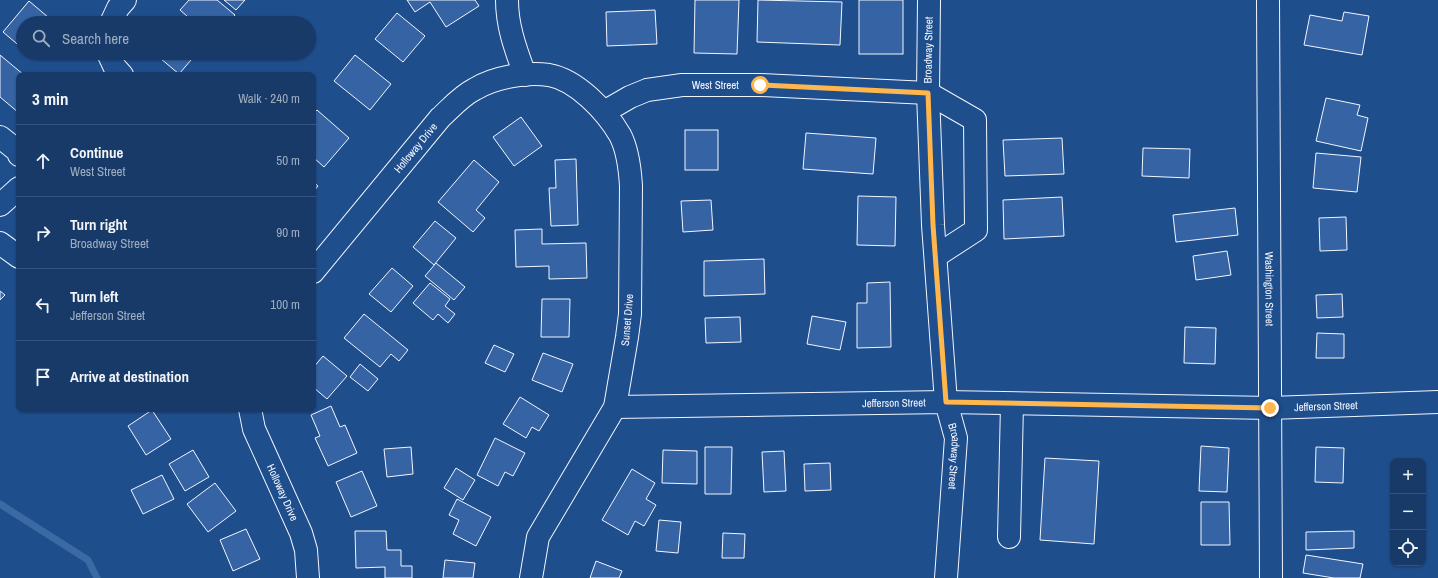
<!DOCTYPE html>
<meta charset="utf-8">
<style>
:root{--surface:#173a69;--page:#244571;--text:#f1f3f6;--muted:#9eadc0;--line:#36547d}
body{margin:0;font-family:"Archivo Narrow",sans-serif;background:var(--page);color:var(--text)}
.controls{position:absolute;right:12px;bottom:12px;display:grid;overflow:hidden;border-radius:8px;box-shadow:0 1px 3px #0004}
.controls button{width:36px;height:36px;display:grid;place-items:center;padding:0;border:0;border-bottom:1px solid var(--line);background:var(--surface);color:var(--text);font:20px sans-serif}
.stop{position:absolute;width:12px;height:12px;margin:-9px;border:3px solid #ffb74d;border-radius:50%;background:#fff}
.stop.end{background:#ffb74d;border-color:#fff;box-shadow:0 1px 4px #0008}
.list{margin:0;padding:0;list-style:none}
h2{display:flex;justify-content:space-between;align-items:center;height:52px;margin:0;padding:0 16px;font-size:17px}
h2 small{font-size:13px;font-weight:400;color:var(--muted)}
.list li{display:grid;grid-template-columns:26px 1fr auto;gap:12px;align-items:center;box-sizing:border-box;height:72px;padding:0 16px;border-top:1px solid var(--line)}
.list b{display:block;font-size:15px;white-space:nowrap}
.list p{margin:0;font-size:13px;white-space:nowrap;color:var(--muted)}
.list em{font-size:13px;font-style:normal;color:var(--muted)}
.icon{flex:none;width:22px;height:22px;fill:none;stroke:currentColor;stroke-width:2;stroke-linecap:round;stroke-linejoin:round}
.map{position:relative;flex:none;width:1438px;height:578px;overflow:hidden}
.search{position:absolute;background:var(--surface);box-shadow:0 1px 3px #0004;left:16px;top:16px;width:300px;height:44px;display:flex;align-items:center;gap:10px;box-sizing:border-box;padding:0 14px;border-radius:22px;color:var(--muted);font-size:15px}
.panel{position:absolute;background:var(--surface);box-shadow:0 1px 3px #0004;left:16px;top:72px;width:300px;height:340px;border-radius:8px}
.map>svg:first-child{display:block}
</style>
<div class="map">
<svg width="1438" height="578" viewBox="0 0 1438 578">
<rect width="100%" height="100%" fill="#1f4e8c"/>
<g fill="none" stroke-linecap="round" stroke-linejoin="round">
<!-- stream -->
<path stroke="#3b69a3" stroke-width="7" d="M0,504L88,560L97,578"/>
</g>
<!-- building -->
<g fill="#3563a3" stroke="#f2f6ff">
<path d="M189,0H217L235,15L228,23H213L210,20L207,23H195L180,10Z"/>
<path d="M224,0H245L236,10Z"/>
<path d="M407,0H475L479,6L446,27L430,2L415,12Z"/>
<path d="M695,0H739L737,54L694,53Z"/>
<path d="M758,0L842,2L840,45L757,42Z"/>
<rect x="859" y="0" width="44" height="54"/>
<path d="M29,1L55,23H23V49L3,32Z"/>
<path d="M655,10L657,44L607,46L606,12Z"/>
<path d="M1344,12L1369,16L1362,55L1304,45L1310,15L1342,21Z"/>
<path d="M397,13L425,36L403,62L375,39Z"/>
<path d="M154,53H197L179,74Z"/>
<path d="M0,55L24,75H19V113L0,97Z"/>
<path d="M355,55L391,84L370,110L334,81Z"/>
<path d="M1326,98L1360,105L1357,115L1368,118L1361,151L1316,141Z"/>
<path d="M317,110L349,138L324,167L313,157V114Z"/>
<path d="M521,117L542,146L514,166L493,137Z"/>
<rect x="685" y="130" width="33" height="40"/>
<path d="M806,133L876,138L873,174L803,169Z"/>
<path d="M1062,138L1064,174L1005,176L1003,140Z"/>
<path d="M1143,148L1190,149L1189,178L1142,176Z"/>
<path d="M1316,153L1361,157L1357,192L1313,188Z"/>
<path d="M576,159L578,225L551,226L549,188H556L555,160Z"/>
<path d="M474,160L499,182L476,210L485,218L473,232L438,202Z"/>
<path d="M313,182L318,186L313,192Z"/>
<path d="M858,196L896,197L895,246L857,245Z"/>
<path d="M1062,197L1064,236L1004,239L1003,200Z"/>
<path d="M711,200L713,230L683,232L681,201Z"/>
<path d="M1235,208L1238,235L1176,242L1173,215Z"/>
<path d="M1346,217L1347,250L1320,251L1319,218Z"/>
<path d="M435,221L456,238L434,265L413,247Z"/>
<path d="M542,229V244L586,243L587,278L549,279V266L516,267L515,230Z"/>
<path d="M1227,251L1231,275L1196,280L1193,256Z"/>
<path d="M764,259L765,294L704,296V261Z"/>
<path d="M436,263L465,287L454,300L425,276Z"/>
<path d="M392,268L413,286L391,312L369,294Z"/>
<path d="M890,282L891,347L857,348V303H867V283Z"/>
<path d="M430,283L450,299L445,306L455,314L448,323L438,314L433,320L413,303Z"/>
<path d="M0,291L5,295L0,300Z"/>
<path d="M1342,294L1343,317L1317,318L1316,295Z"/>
<path d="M542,299H570L569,337H541Z"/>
<path d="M364,314L408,350L399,361L391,354L380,367L344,338Z"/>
<path d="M812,316L846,322L840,350L807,344Z"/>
<path d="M740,317L741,342L706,343L705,318Z"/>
<path d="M1185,327L1216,328L1215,364L1184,363Z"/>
<path d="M1317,333L1344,334V358H1316Z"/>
<path d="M494,345L514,354L505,372L485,363Z"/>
<path d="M543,353L573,364L562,392L532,380Z"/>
<path d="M323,356L347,376L327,399L313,387V368Z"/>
<path d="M360,364L378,379L368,391L350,377Z"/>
<path d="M520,397L549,415L539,431L532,427L526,438L503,424Z"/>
<path d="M331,406L340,427L345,425L357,453L328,466L315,438L320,436L311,415Z"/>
<path d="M152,410L171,439L146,455L128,426Z"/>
<path d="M495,438L525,453L513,476L505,472L498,486L477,475Z"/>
<path d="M1201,446L1229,448L1227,492L1199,491Z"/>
<path d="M411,447L413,474L387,477L384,449Z"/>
<path d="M705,447H732L731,494H705Z"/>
<path d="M1316,447L1344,448L1343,483L1315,482Z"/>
<path d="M193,450L209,477L185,491L169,464Z"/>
<path d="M663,450L697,451V484L662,483Z"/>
<path d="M784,451L786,491L764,492L762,452Z"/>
<path d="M1045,458L1099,461L1094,544L1040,540Z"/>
<path d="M830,463L831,490L805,491L804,464Z"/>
<path d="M456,468L475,480L463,500L444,488Z"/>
<path d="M632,469L655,483L646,499L656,505L644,526L635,521L628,535L602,520Z"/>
<path d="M362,471L377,506L351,517L336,482Z"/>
<path d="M162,475L174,499L143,514L131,490Z"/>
<path d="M215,483L236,511L208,532L187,504Z"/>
<path d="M457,499L491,517L476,546L453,534L459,520L449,515Z"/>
<path d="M1201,502H1229L1230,545H1201Z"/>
<path d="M659,520L681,522L678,553L656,551Z"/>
<path d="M246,529L260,559L233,571L220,540Z"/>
<path d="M355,531H386L387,550H401V566H412V578H385V567L356,568Z"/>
<path d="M1354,531V548L1306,550V532Z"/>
<path d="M723,533L745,534L744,558H722Z"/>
<path d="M1306,555L1363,564L1360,578H1334L1303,573Z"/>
<path d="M445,560L475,563L473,578H443Z"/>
<path d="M596,561L622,571L619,578H590Z"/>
</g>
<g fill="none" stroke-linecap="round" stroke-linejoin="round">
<defs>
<g id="minor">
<path d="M507,0C507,27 516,50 525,75"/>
<path id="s1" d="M929,0L928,93L933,225L946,402L956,438L946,578"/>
<path id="s2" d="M1268,0L1271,578"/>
<path d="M111,23L118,8L125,0"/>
<path d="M108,53L114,66L122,75"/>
<path id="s3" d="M604,112L630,97L647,90L682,85H760L928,93L975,120L976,230L936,256"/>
<path d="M0,137L19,152V155"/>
<path d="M0,205L19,188"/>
<path d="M0,243L19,257"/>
<path id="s4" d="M313,272L440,118C451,108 461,96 475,89C495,77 525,72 549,75C577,80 606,111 620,135C628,150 630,169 631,186L630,314L627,337L615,407L538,537L531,578"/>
<path id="s5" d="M615,407L946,402L1270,408L1438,402"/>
<path id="s6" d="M250,409L254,429L301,533L306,550L308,578"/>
<path d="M1009,537L1012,404"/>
</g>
</defs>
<!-- minor casing -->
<use href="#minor" stroke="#f2f6ff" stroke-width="24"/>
<!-- minor -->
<use href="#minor" stroke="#1f4e8c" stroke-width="22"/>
</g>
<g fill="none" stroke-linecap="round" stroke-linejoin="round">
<!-- route -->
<path stroke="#ffb74d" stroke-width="5" d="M760,85L928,93L933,225L946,402L1270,408"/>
</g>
<g text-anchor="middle" stroke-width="3" stroke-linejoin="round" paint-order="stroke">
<!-- street labels -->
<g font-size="11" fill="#f2f6ff" stroke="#1f4e8c">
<text transform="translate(928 50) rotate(-89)" y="4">Broadway Street</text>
<text dy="4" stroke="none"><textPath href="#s3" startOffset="117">West Street</textPath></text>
<text dy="4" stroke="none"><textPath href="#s4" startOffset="161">Holloway Drive</textPath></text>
<text dy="4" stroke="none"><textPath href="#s2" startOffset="289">Washington Street</textPath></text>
<text transform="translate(627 320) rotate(-85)" y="4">Sunset Drive</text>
<text dy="4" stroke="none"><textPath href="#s5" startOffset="279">Jefferson Street</textPath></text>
<text dy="4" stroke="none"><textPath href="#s5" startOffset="711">Jefferson Street</textPath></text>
<text dy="4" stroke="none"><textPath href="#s1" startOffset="458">Broadway Street</textPath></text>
<text dy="4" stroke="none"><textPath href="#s6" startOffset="90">Holloway Drive</textPath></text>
</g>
</g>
</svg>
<div class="controls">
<button>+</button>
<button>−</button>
<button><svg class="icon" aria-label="locate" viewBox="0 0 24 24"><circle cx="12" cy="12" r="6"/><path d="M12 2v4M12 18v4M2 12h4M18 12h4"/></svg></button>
</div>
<div class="stop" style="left:760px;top:85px"></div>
<div class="stop end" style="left:1270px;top:408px"></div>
<div class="search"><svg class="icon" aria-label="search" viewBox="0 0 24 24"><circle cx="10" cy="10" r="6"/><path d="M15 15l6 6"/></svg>Search here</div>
<section class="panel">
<h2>3 min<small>Walk · 240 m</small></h2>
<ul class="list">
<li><svg class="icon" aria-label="ahead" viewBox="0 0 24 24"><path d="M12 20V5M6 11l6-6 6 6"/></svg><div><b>Continue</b><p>West Street</p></div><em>50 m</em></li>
<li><svg class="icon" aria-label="right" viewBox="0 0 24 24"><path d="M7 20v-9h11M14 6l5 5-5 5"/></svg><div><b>Turn right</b><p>Broadway Street</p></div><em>90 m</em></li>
<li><svg class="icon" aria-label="left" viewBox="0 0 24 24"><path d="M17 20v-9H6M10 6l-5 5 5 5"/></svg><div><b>Turn left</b><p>Jefferson Street</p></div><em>100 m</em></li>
<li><svg class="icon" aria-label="arrive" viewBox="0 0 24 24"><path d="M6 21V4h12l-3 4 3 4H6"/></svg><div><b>Arrive at destination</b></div></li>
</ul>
</section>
</div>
